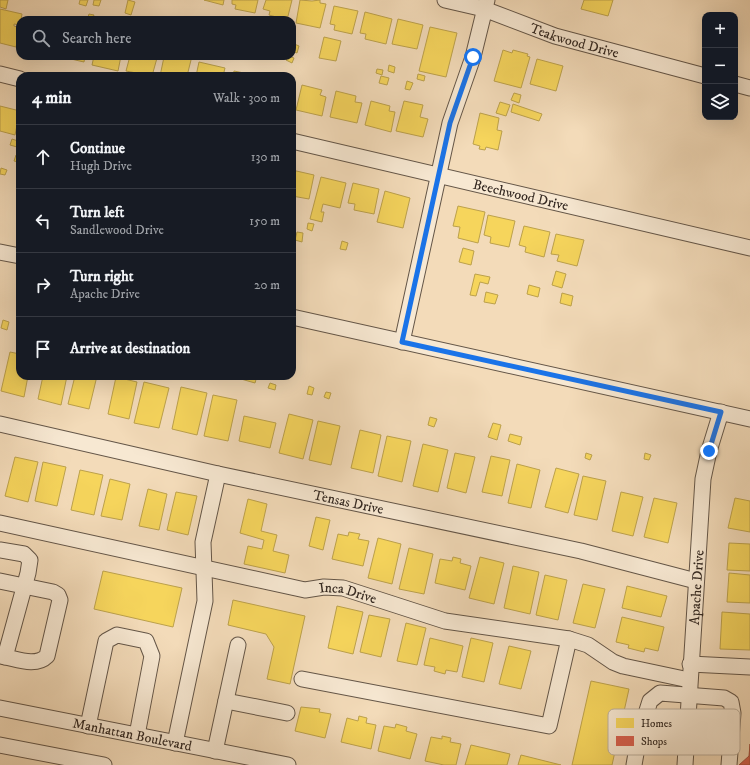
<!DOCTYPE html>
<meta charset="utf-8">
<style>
:root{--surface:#171b24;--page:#20242c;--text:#f1f3f6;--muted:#9ea1a6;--line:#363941}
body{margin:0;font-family:"IM FELL DW Pica",serif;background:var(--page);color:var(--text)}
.controls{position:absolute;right:12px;top:12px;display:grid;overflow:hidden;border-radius:8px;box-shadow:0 4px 16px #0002}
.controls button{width:36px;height:36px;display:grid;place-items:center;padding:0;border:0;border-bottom:1px solid var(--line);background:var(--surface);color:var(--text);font:20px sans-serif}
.stop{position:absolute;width:12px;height:12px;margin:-9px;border:3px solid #1a73e8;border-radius:50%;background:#fff}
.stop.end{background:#1a73e8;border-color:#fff;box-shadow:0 1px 4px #0008}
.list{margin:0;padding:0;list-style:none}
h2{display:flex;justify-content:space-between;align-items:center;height:52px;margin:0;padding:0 16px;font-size:17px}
h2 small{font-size:13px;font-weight:400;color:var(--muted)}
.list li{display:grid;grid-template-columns:26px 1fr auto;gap:12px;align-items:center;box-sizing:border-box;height:64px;padding:0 16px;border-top:1px solid var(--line)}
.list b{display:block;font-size:15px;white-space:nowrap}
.list p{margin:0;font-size:13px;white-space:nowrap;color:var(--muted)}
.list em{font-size:13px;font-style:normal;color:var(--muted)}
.icon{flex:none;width:22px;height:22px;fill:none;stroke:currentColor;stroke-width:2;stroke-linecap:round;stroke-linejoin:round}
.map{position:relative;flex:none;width:750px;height:765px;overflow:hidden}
.search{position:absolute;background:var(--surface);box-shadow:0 4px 16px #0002;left:16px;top:16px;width:280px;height:44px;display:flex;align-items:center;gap:10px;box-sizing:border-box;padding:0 14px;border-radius:12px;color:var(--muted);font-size:15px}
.panel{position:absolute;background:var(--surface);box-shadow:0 4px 16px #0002;left:16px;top:72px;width:280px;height:308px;border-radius:12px}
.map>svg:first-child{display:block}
</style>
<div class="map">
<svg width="750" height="765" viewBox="0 0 750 765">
<rect width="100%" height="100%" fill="#f3dbb9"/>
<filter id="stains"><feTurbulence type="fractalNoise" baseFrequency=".005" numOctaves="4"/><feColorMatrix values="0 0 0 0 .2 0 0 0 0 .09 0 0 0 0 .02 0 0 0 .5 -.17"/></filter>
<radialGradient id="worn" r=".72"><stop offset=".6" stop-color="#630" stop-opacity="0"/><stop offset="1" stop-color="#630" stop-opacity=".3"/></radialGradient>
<!-- homes -->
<g fill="#f6d55c" stroke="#bca14b">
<path d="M0,0H8L6,9L0,7Z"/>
<path d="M80,0H88L86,6L79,4Z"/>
<path d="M94,0H101L99,6L93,5Z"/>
<path d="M128,0L135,2L131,15L125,13Z"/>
<path d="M204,0H224L223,5Z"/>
<path d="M232,0H258L255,13L235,9L236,5L232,4Z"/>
<path d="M266,0H292L287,20L269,15L270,11L263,9Z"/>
<path d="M300,0L312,1L320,0V3L326,4L320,28L296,23Z"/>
<path d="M584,0H613L608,16L581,9Z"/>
<path d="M334,6L358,11L352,34L334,30L335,25L330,24Z"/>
<path d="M0,9L22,14L20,25L14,24V26L20,28L16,47L0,43Z"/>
<path d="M365,12L392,19L386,44L365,39L366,34L360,33Z"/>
<path d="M89,14L94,15L92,20H87Z"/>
<path d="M398,19L423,25L417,49L392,44Z"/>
<path d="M430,27L457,33L446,77L419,71Z"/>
<path d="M324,37L341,41L336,61L319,58Z"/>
<path d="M292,43L299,46L297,53L292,51Z"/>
<path d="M503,50L512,53L513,50L528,54L527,56L530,57L521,88L494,81Z"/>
<path d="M58,56H85L84,62Z"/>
<path d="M94,56H121L118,71L92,65Z"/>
<path d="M130,56H151L157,58L152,76L126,71Z"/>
<path d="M162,56H192L187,76H160L164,57Z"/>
<path d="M288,56L294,58L292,63L286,60Z"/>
<path d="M537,59L563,66L556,91L530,84Z"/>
<path d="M199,62L225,68L223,76H196Z"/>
<path d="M389,65L395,67L394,73L388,71Z"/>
<path d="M377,69L383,70L382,75L376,73Z"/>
<path d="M234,71L254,75V76H233Z"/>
<path d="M418,74L425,76L424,81L417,79Z"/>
<path d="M381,76L389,78L387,85L379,83Z"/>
<path d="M407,81L413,83L410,90L405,89Z"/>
<path d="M302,85L322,90L320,95L326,97L322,116L296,110Z"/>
<path d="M336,91L356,96L355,102L362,103L357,123L330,117Z"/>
<path d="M514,93L521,95L519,103L511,100Z"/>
<path d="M371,101L390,106L389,111L395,112L391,132L365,125Z"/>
<path d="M404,101L423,105L420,117L428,119L423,137L396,131Z"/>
<path d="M500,102L510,105L506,116L496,113Z"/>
<path d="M513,104L542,114L539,121L511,112Z"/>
<path d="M0,106L20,111L15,135L0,131Z"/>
<path d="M480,113L499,118L497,130L502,131L498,150L486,147L485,150L479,149L480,146L473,144Z"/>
<path d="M12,139L18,141L17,147L10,145Z"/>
<path d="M16,155L20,157L18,162L14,161Z"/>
<path d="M1,168L7,170L5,175L0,174Z"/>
<path d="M292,170L314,175L309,199L292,196Z"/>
<path d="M321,177L346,183L340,208L323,204L321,212H324L322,222L310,219Z"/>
<path d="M353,183L379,189L374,214L354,210L355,204L348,203Z"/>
<path d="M385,191L410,198L403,228L377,222Z"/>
<path d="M458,206L485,212L478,243L458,238L460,227L453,226Z"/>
<path d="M488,215L515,221L509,247L490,243L491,237L484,235Z"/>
<path d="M308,223L314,224L312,231L307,229Z"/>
<path d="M524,226L550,232L544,257L525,252L526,247L519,245Z"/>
<path d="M297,232L303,233L302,242L295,240Z"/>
<path d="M556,234L584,240L577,266L557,261L559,255L551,254Z"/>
<path d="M342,241L348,243L346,250L340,249Z"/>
<path d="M463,248L474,251L471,265L459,262Z"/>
<path d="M556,271L566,274L562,288L552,285Z"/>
<path d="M475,274L490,277L488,284L480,282L476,296L470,295Z"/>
<path d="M529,285L540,288L538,297L527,294Z"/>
<path d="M486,292L498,295L495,304L484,302Z"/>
<path d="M562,293L573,296L571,306L560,303Z"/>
<path d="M3,320L9,322L7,330L1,328Z"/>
<path d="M10,352L20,354V376H28L24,397L1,391Z"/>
<path d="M43,376H67L61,405L38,399Z"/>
<path d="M75,376H97L89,409L68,404Z"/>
<path d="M242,376H257L255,383L241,379Z"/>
<path d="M116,377L137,382L129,419L108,414Z"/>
<path d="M144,382L169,388L159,428L134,423Z"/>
<path d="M270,383L276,385L275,390L268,388Z"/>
<path d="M309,386L314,388L312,395L307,394Z"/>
<path d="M181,387L207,393L197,435L172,429Z"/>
<path d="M326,392L331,393L329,399L324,397Z"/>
<path d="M213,395L237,400L228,441L204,436Z"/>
<path d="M289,414L313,420L303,459L279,453Z"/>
<path d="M244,416L276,423L270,448L239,441Z"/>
<path d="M430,417L437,419L434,427L428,425Z"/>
<path d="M318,421L340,426L331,465L309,460Z"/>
<path d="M493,423L501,425L497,440L488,437Z"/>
<path d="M360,430L381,435L373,473L351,468Z"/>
<path d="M510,434L522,437L520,445L508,441Z"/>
<path d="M387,436L411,441L402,482L378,476Z"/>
<path d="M423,444L448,450L438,492L413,486Z"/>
<path d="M455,453L475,457L466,493L447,488Z"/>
<path d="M586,453L592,455L590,460L585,458Z"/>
<path d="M645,453L651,455L649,460L644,459Z"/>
<path d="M491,456L510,460L502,496L482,492Z"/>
<path d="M15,457L38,462L28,502L5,496Z"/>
<path d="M43,462L66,467L57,506L35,501Z"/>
<path d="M517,464L540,470L531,508L508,503Z"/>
<path d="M556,468L579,474L568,513L545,507Z"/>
<path d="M80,470L103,475L94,515L71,510Z"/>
<path d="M583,476L606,481L597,520L574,515Z"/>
<path d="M110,479L130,484L122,520L101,516Z"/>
<path d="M148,489L167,494L159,530L139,526Z"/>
<path d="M176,492L197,496L188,535L167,530Z"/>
<path d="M621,492L643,497L633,536L612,531Z"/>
<path d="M654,498L677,503L668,543L644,537Z"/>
<path d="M735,498L750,501V532L728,528Z"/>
<path d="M248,499L267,504L261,531L277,535L273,551L289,555L285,573L244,564L248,546L262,549L264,540L240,533Z"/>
<path d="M316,517L330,520L323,550L309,546Z"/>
<path d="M349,532L360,534L358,539L369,541L363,566L332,559L338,534L348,536Z"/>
<path d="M378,538L401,544L392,584L368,578Z"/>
<path d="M729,543L750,544V571L727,570Z"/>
<path d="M409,548L433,554L424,594L399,589Z"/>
<path d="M453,557L461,559L460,563L471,566L465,590L435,583L440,559L452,561Z"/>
<path d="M480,557L504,563L494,604L469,598Z"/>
<path d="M513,566L539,572L530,614L504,608Z"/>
<path d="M103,571L182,588L173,627L94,609Z"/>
<path d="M729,573L750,575V603L727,602Z"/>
<path d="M545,575L567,580L558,620L536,615Z"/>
<path d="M583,584L605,589L595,628L573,623Z"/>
<path d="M627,586L667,596L661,617L622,608Z"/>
<path d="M233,600L305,616L290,684L267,679L274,647L266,634L228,625Z"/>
<path d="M337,606L363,612L353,654L328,648Z"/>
<path d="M722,612L750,614V650L720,649Z"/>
<path d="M369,615L390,619L381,657L360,652Z"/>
<path d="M622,617L664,627L658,651L645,648L644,652L628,648L629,645L616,642Z"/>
<path d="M406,623L426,628L417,665L397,661Z"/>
<path d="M430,638L463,646L457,672L446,670L445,674L434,671L435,667L424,665Z"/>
<path d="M471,638L493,643L484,682L462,677Z"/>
<path d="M509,646L531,651L521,689L499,684Z"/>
<path d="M591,681L629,689L612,765H572Z"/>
<path d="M301,707L320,709L319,712L331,714L325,738L295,731Z"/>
<path d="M359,716L367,718L366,723L376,725L371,749L341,742L347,718L358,721Z"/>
<path d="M396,724L407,727L406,731L417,734L410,759L378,751L384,726L395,728Z"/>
<path d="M442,736L451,738L450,742L461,744L456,765H444L425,761L431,737L442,739Z"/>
<path d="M471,745L510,754L507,765H465Z"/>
<path d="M521,755L561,765H518Z"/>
</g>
<!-- shops -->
<path fill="#d6604d" stroke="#a55040" d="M750,744V765H739L749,756Z"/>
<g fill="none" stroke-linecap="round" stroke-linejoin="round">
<defs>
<g id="minor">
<path id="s1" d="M445,0L484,9L555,36L705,76"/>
<path d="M0,74L20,79"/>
<path d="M735,84L750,88"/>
<path id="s2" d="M292,141L750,248"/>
<path d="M0,252L20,256"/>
<path d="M292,317L750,419"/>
<path d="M402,342L450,123L473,57L487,0"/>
<path id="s3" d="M0,424L218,474L581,551L696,581"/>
<path id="s4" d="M0,523L305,590L324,587L343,588L445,621L569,639L588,645L613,662L623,666L689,680"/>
<path d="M0,550L24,554L30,560L28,573L5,657"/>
<path d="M0,581L53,592L58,595L60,600L47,656C35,668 15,658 0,656"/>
<path d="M690,664L750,667"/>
<path d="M302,679L549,726L569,639"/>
<path d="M226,701L287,713"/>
<path id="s5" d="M0,708L288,765"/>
<path d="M88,726L106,641L117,635L146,641L152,656L137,735"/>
<path d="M175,743L205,601L203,542L218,474"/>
<path d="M0,745L104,765"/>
<path d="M215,751L238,645"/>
<path d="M634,765L639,736L650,701L660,693L724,698L731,702L733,713L729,765"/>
<path id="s6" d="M685,765L703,479L709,451L721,412"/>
</g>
</defs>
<!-- minor casing -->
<use href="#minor" stroke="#645648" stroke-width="17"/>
<!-- minor -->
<use href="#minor" stroke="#f7e8d2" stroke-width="15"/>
</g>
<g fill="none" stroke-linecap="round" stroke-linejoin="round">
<!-- route -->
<path stroke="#1a73e8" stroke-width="5" d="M473,57L450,123L402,342L721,412L709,451"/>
</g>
<g text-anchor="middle" stroke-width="4" stroke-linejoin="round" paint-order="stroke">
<!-- street labels -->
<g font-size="14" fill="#342922" stroke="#f7e8d2">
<text dy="5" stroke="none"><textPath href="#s1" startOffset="136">Teakwood Drive</textPath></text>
<text dy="5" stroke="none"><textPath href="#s2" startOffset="235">Beechwood Drive</textPath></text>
<text dy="5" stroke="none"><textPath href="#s3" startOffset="357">Tensas Drive</textPath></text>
<text dy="5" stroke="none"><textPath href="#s6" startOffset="178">Apache Drive</textPath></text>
<text dy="5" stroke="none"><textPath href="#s4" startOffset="356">Inca Drive</textPath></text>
<text dy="5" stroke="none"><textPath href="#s5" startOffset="135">Manhattan Boulevard</textPath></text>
</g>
</g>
<!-- legend -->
<rect x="608" y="709" width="132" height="46" rx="6" fill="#f7e8d2" stroke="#bcaf9d" stroke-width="1"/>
<rect x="616" y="718" width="18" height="10" fill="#f6d55c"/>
<rect x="616" y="736" width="18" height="10" fill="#d6604d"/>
<g font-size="11" fill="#342922">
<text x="641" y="727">Homes</text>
<text x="641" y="745">Shops</text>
</g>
<rect width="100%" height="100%" filter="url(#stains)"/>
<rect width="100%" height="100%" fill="url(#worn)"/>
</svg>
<div class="controls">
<button>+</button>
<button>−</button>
<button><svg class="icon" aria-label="layers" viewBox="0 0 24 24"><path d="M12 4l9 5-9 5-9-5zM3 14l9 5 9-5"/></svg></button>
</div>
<div class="stop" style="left:473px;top:57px"></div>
<div class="stop end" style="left:709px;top:451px"></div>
<div class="search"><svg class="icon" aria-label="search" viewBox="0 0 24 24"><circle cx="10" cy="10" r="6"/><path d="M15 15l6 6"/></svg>Search here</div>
<section class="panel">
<h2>4 min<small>Walk · 300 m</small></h2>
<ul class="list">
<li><svg class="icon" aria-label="ahead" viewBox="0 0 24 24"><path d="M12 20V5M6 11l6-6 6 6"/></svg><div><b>Continue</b><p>Hugh Drive</p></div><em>130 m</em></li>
<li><svg class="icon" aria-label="left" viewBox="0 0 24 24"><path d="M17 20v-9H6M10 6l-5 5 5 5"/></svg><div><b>Turn left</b><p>Sandlewood Drive</p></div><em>150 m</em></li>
<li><svg class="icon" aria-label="right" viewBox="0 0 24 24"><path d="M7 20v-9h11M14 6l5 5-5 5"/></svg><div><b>Turn right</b><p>Apache Drive</p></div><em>20 m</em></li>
<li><svg class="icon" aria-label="arrive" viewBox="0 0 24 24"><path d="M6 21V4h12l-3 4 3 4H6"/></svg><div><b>Arrive at destination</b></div></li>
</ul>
</section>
</div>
